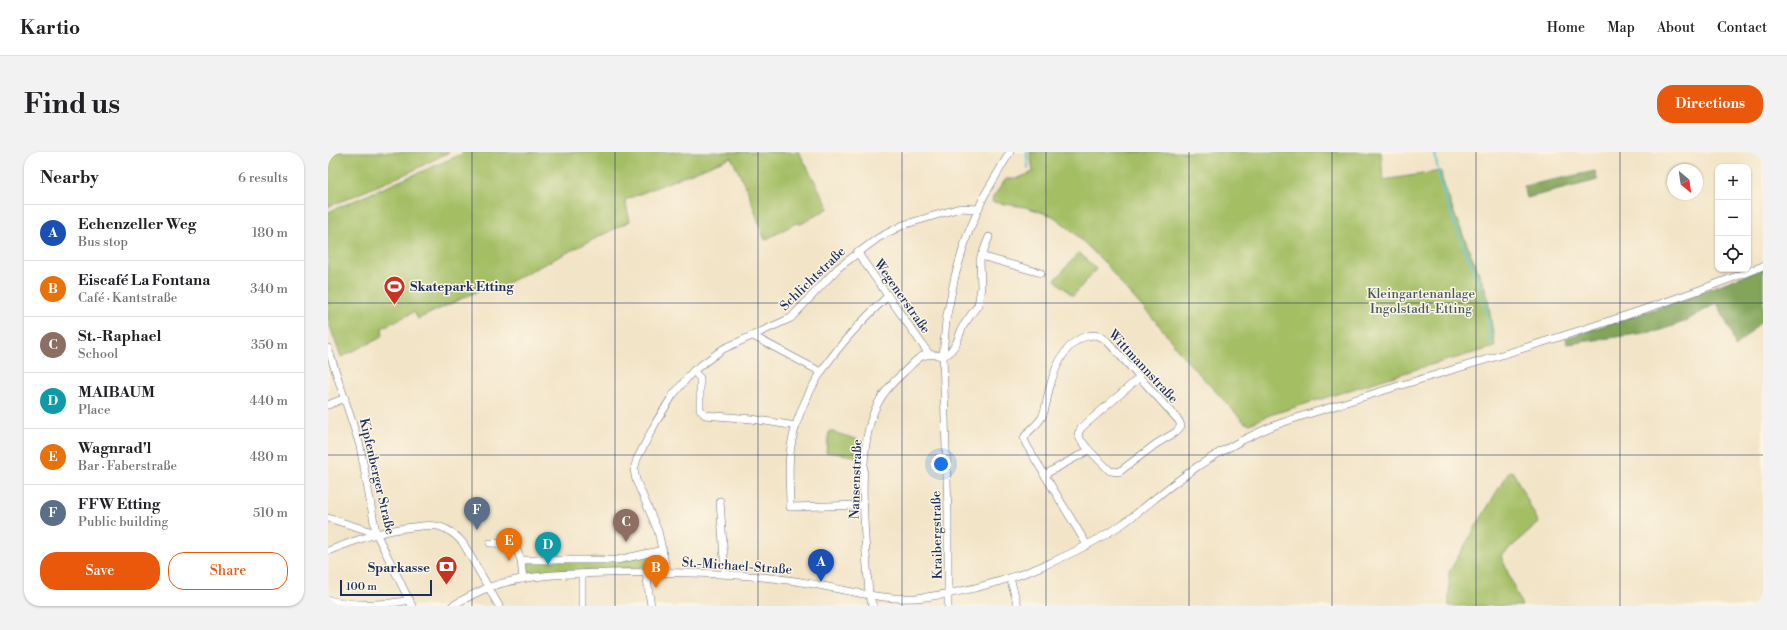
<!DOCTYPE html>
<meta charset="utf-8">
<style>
:root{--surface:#fff;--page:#f2f2f2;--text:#202124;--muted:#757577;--line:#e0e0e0;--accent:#ea580c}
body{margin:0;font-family:"Libre Bodoni",serif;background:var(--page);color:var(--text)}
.controls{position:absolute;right:12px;top:12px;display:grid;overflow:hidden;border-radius:8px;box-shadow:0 1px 3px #0004}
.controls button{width:36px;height:36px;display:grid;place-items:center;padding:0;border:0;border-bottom:1px solid var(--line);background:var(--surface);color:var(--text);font:20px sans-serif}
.compass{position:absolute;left:1339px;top:12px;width:36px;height:36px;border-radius:50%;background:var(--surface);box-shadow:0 1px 3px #0004;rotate:151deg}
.scale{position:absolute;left:12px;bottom:10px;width:92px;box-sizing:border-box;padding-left:4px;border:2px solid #1b2f5e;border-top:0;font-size:11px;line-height:14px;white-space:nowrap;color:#1b2f5e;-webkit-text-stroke:3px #fcf5e5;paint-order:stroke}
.you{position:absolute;left:613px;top:312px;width:14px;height:14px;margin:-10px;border:3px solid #fff;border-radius:50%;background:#1a73e8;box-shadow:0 0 0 6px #1a73e833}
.badge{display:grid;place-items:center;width:26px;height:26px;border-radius:50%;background:var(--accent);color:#fff;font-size:13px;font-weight:700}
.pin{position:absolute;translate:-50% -33px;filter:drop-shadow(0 1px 2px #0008)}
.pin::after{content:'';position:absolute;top:21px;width:14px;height:12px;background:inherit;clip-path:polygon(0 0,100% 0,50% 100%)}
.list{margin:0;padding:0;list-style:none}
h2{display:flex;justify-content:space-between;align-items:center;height:52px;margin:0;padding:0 16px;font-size:17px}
h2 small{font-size:13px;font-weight:400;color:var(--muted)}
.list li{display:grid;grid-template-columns:26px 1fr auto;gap:12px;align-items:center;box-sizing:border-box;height:56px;padding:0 16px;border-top:1px solid var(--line)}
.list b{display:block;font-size:15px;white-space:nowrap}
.list p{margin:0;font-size:13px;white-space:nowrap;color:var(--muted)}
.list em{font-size:13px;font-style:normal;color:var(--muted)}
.actions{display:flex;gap:8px;padding:12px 16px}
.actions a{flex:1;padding:9px 0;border:1px solid var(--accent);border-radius:16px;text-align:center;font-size:14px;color:var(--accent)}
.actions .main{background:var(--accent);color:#fff}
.icon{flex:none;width:22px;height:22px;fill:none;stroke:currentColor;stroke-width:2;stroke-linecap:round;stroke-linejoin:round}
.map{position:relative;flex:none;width:1435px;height:454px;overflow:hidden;border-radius:16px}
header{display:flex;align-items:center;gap:24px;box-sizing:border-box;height:56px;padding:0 20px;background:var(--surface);border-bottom:1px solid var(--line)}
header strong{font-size:19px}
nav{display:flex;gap:22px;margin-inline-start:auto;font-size:14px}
.intro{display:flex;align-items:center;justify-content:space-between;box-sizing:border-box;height:96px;padding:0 24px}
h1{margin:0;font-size:28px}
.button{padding:10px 18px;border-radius:16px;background:var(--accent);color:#fff;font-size:14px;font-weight:700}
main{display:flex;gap:24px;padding:0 24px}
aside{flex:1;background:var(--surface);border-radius:16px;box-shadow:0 1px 3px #0004}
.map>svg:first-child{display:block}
</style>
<header>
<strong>Kartio</strong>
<nav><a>Home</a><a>Map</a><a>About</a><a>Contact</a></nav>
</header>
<div class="intro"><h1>Find us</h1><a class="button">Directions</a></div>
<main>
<aside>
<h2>Nearby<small>6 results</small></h2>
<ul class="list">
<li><span class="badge" style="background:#1a4fb4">A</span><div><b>Echenzeller Weg</b><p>Bus stop</p></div><em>180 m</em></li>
<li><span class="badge" style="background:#e8710a">B</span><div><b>Eiscafé La Fontana</b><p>Café · Kantstraße</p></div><em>340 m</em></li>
<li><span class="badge" style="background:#8d6e63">C</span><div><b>St.-Raphael</b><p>School</p></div><em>350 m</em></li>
<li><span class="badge" style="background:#0f9aa8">D</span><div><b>MAIBAUM</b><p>Place</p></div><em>440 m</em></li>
<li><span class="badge" style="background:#e8710a">E</span><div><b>Wagnrad'l</b><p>Bar · Faberstraße</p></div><em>480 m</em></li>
<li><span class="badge" style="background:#5c6f8a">F</span><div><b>FFW Etting</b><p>Public building</p></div><em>510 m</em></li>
</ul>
<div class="actions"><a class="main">Save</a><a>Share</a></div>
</aside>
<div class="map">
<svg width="1435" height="454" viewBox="0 0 1435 454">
<rect width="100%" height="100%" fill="#fcf5e5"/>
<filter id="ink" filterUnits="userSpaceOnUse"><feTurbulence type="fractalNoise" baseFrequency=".025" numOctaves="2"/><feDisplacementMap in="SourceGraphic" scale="8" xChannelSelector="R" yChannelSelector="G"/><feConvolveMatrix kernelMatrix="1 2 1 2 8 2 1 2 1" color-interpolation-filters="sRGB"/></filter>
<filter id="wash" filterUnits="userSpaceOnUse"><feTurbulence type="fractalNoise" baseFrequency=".012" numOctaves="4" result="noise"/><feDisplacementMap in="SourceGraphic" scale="16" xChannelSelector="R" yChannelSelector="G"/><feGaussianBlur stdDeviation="0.9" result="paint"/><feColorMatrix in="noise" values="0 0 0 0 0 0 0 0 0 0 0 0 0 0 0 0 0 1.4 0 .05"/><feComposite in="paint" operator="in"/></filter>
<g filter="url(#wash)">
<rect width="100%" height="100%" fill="#f2e4c7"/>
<!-- green -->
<g fill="#a3be64" stroke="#5f7661">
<path d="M0,0H121L82,20L0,55Z"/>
<path d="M134,0H471L501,56L473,72L468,71L437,88L419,37L403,5L297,48L302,69L169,136L150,139L90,167L86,160L54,176L55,183L50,187L13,205L0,169V60L134,2Z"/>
<path d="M702,0H1053L1055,28L1113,19L1114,27L1126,61L1159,141L1167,195L1095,215L942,263L922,272L917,271L858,208L830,172L794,133L779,113L742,77L725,64L697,55L664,50L665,45L678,27H688L705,20Z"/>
<path d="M751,100L768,117L745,144L727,128Z"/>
<path d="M501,279L535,289L533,305L498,300Z"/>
<path d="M1181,319L1185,320L1211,371L1173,404L1194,454H1121V420Z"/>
<path d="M327,403L331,406L333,413L331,415L201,421L199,415L201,410Z"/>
</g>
<!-- forest -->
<g fill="#82a55a" stroke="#4e6a5c">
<path d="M1267,19L1270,28L1199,46L1196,34Z"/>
<path d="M1435,116V168L1407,195L1403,180L1389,151L1356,170L1330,179L1239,192L1238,186L1345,151Z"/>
</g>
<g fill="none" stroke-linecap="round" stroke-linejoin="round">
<!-- stream -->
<g stroke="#5ac7d2" stroke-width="2">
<path d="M699,0L700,16"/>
<path d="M1107,0C1113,50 1136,90 1153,137C1159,154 1161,173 1163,191"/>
</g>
</g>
</g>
<g filter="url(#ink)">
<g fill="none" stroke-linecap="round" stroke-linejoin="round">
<defs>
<g id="minor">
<path d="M529,100L601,202"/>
<path d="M653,104L713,121"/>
<path d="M425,184L493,220"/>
<path d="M0,196L32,294L48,381L84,454"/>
<path d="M365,219L372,226V257L377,263L424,267L468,274"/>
<path d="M0,253L17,246"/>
<path d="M716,323L761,298L752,287L750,282L753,276L811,226"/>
<path d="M392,349L397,421"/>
<path d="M536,353L462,355C462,337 460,319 462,301C470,237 515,186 560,144"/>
<path d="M0,366L48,381"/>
<path d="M162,391L181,392L188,396L193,408"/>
<path d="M759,393L698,292L696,286C700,278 710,273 714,265C718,257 719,246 721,238C726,218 736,190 759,184C767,182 773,183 779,189L851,269L853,274L848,280L828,292L791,320L782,319L761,298"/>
<path d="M0,399C31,387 52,379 85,375C94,374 104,372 113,375C122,378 129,384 135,391L171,454"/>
<path d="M318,420L323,454"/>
<path d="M339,420L330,379L308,328L306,318L309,307L328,270L345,243L365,219L395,197L463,166L510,116L550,86L575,73L632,56L650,57"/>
<path d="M254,422V454"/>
<path d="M682,426L690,454"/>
<path d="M195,427L193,408H289L335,398"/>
<path d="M0,448C23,454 59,453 82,448"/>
<path d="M124,454C136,447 149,440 162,435C198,422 241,422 279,421C342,420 404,420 467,429C511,435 554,451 598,445C665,437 737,410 793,373C812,360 829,344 848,330C875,309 906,291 938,277C957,269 977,263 997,257C1037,244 1077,232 1117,220C1224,188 1331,155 1435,114"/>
<path d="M545,454L541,443C538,393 526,297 549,253C555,240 566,229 576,220C592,205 592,200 615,204L621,201L628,192L635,174L650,153L653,136L652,108L661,85"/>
<path d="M620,454V359L615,204L618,168L627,124L639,84L656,44L682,0"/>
</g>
</defs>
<!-- minor casing -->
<use href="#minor" stroke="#666e83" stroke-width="8"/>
<!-- minor -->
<use href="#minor" stroke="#fff" stroke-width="7"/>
</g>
</g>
<!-- grid -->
<path fill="none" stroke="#1b2f5e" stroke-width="1" stroke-opacity="0.55" d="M144,0V454M287,0V454M430,0V454M574,0V454M718,0V454M861,0V454M1004,0V454M1148,0V454M1292,0V454M0,151H1435M0,303H1435"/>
<!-- icons -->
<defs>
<symbol id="stadium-pin" viewBox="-11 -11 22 30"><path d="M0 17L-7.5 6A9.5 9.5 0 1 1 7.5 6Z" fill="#c8321e" stroke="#fcf5e5"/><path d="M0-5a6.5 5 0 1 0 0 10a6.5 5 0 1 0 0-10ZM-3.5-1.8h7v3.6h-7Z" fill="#fff"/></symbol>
<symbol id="bank-pin" viewBox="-11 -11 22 30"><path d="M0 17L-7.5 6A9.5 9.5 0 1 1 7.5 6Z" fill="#c8321e" stroke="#fcf5e5"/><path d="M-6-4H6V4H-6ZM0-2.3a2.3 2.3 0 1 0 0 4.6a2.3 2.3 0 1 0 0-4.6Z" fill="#fff"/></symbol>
</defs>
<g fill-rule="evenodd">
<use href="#stadium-pin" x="54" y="122" width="25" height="34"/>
<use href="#bank-pin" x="106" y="402" width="25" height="34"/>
</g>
<g text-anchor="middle" stroke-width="3" stroke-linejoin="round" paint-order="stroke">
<!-- street labels -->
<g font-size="13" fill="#1b2f5e" stroke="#fcf5e5">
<text transform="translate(484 126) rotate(-44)" y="5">Schlichtstraße</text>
<text transform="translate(575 144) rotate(55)" y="5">Wegenerstraße</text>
<text transform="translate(816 214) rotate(47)" y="5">Wittmannstraße</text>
<text transform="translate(50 324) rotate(77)" y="5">Kipfenberger Straße</text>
<text transform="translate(527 327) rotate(-88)" y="5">Nansenstraße</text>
<text transform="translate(608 383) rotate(-91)" y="5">Kraibergstraße</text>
<text transform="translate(409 413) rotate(4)" y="5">St.-Michael-Straße</text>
</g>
<!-- poi labels -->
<g font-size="13" font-weight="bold" fill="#1b2f5e" stroke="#fcf5e5" text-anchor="start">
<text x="82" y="139">Skatepark Etting</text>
<text x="102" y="420" text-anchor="end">Sparkasse</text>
</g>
<!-- park labels -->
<g font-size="13" fill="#445a60" stroke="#fcf5e5">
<text x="1093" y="146">Kleingartenanlage<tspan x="1093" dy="15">Ingolstadt-Etting</tspan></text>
</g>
</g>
</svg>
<div class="controls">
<button>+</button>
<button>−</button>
<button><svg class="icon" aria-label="locate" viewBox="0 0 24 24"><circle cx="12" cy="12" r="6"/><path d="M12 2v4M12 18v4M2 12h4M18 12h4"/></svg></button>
</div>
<svg class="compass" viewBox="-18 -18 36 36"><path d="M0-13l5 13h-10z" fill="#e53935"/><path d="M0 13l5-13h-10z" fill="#757577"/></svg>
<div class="scale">100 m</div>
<div class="you"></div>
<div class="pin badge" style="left:493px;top:430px;background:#1a4fb4">A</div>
<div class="pin badge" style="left:328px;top:436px;background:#e8710a">B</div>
<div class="pin badge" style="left:298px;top:390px;background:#8d6e63">C</div>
<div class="pin badge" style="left:220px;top:413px;background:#0f9aa8">D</div>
<div class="pin badge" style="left:181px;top:409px;background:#e8710a">E</div>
<div class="pin badge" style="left:149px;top:378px;background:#5c6f8a">F</div>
</div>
</main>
